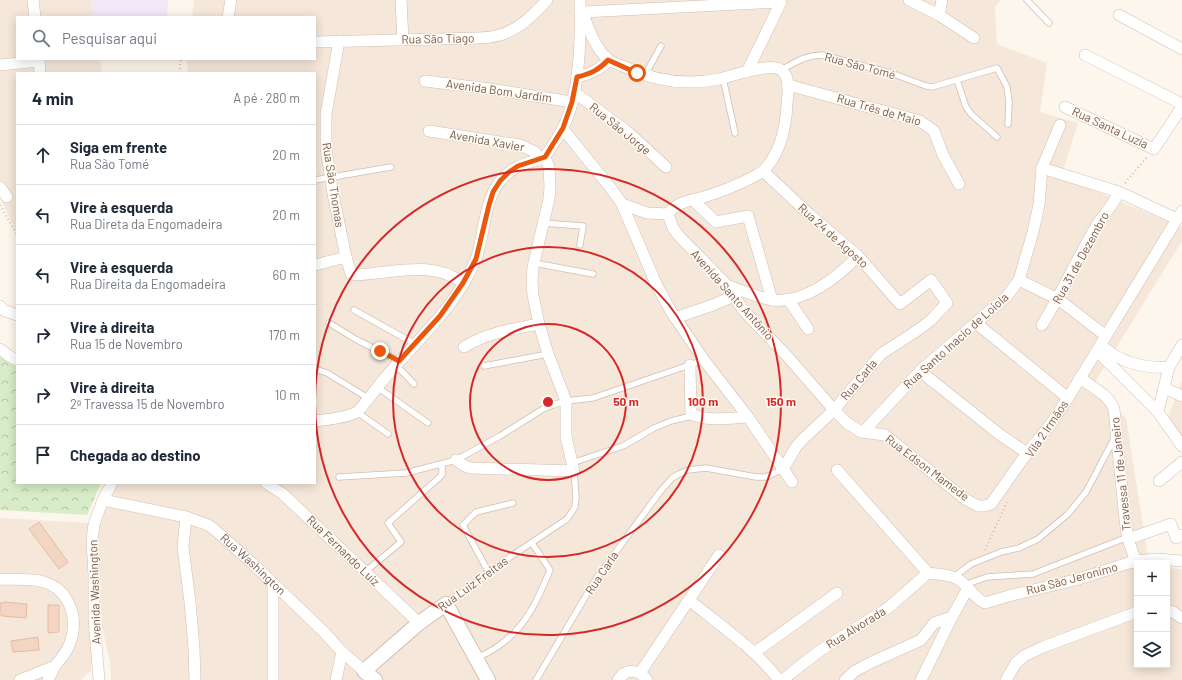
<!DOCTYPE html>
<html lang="pt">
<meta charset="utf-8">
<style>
:root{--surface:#fff;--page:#f6f6f7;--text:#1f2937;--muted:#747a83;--line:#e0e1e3}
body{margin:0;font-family:Barlow,sans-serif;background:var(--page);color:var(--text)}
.controls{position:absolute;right:12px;bottom:12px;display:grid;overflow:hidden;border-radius:0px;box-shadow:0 2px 10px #0003}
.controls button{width:36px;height:36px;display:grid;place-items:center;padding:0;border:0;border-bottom:1px solid var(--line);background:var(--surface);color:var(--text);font:20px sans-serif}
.stop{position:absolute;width:12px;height:12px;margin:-9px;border:3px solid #ea580c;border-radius:50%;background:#fff}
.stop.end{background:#ea580c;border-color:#fff;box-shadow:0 1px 4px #0008}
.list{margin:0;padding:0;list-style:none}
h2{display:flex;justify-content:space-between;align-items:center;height:52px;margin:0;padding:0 16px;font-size:17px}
h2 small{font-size:13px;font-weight:400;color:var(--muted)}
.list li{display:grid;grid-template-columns:26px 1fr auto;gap:12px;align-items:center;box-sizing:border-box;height:60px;padding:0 16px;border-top:1px solid var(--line)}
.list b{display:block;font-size:15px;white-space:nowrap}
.list p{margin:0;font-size:13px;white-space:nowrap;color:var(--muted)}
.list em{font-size:13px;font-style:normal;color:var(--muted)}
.icon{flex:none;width:22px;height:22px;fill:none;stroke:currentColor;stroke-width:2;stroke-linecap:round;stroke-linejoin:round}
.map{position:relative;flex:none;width:1182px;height:680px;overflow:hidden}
.search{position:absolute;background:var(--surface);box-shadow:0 2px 10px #0003;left:16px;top:16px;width:300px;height:44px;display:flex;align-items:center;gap:10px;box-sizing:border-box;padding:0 14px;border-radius:0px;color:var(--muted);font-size:15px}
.panel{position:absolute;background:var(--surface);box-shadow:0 2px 10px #0003;left:16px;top:72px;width:300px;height:412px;border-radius:0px}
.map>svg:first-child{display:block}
</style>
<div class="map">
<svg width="1182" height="680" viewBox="0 0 1182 680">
<defs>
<pattern id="forest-crowns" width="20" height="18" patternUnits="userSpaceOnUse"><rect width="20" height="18" fill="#d8ecc9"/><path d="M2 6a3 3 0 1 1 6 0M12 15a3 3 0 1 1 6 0" fill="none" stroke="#b4c2a5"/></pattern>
</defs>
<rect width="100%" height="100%" fill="#fdf6ec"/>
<!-- residential -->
<g fill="#f5e8da">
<path d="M0,0H91L94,17H17V59H100L102,73H17V234L0,197Z"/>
<path d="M194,0H1001L995,7L997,44L1047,63L1040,112L1078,123L1061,177L1182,227V241L1092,387L1126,418L1149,563H1137V665H1167V568L1182,569V680H111L110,662L94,591L91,671L80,680H0V518L90,523L103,505L117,483H315V73H188L187,62L188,59H315V17H192Z"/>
<path d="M1182,381V437L1168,417Z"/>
</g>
<!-- education -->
<path fill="#f3e8fa" d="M91,0H168L167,17H94Z"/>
<!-- forest -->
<path fill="url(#forest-crowns)" d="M0,351L17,361V483H101L87,515L0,510Z"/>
<!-- building -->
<g fill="#f3d5c3" stroke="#e6bba3">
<path d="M39,522L68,562L59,569L29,529Z"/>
<path d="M4,602L27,604L26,618L2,616L3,615H0V603H4Z"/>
<path d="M48,605H59V632L48,633Z"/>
<path d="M38,637L39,650L13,652L11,641Z"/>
</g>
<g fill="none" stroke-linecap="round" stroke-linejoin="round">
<defs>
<g id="service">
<path d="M1027,0L1049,23"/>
<path d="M781,70C796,62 806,55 822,55L891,73L926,86L932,87L997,68L1007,87L1009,102L1008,124"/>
<path d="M645,75L661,46"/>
<path d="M723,78L735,133"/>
<path d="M957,80L966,107L971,114L997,137"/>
<path d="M315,180L391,167"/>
<path d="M543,223L583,226L580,245"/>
<path d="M534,263L593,274"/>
<path d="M354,310L415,344"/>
<path d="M329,323L357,340L399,361"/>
<path d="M396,365L414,384"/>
<path d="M484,366L548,354"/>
<path d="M315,369L327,373L368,398"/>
<path d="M377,387L428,423"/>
<path d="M357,412L388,434"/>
<path d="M572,463L623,446L654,428L671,421L692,416"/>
<path d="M339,477L406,473L456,460L500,436L543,409L553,405L566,401L593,398L704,360"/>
<path d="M365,572L401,542L388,523L442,475V464"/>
<path d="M489,573L463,525L476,512L513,503"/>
<path d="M954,577L971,564L1001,552L1019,548L1038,539L1068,514L1086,492L1115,437"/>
<path d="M970,583L987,577L1033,574L1128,537"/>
<path d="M446,604L510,557L567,519L575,507L576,497L574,471"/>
<path d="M477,658C485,654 494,650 501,644C526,627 539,597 550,570L532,543"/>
<path d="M536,680L596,579L659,493L672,478L679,474L688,470L706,468L756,477H766L783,469"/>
</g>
<g id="minor">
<path d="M33,0L35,17"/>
<path d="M401,0L403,40"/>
<path d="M909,0L939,15L974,38"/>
<path d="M583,12L781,2L747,72"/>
<path d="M580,13L583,12C587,27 596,50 609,60C613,63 620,65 625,67C655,81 686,86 719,79C733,76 769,62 781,70C791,76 788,94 787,104C786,127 780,154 763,171C761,173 756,175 753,177C736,186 718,193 700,198C688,201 675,203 668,214"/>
<path d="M939,15L942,0"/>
<path d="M1119,15L1182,49"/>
<path d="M228,17L231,0"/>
<path d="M339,41L326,114V148L333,194L346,257L351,274C359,276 368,274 376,273C406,270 437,263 463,283"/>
<path d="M315,42L478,38C485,38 493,37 500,35C520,29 533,15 547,0"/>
<path d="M1085,55L1182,104"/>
<path d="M39,59L40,73"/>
<path d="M0,65L39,61"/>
<path d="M577,77C590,74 599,70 609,60"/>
<path d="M425,81L490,89L572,102"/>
<path d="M788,85L920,121L934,131L943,155L959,184"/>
<path d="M574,92L629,133L666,167"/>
<path d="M1065,107L1154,149L1182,107"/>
<path d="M563,129L613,191L622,204L657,286L672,313L704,360L748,417L792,482"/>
<path d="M429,131L520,145L535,152L540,159"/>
<path d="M545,157C551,147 558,138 563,128C580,95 581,37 580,0"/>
<path d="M1042,168L1119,192L1177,219"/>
<path d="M763,171L810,215L858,256L900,304L931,280L947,303L931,320L918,330L881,354L834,410L802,440L796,447L783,469"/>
<path d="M0,187L7,197"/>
<path d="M693,200L716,222L748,216L772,300"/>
<path d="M622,204L647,213L668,214"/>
<path d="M668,214L673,228L679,236L728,286L743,310L787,356L834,410L847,423L861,432L885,435L965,499L978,506H984L991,504L1027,453"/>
<path d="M315,265L346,257"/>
<path d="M1019,280L1058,299L1106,336"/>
<path d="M728,286C741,290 759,298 772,300C804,304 838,277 858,256"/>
<path d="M788,299L808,329"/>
<path d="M0,306L3,310L17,315"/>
<path d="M675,318L713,305L734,296"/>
<path d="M976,323L1068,398"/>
<path d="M1042,325C1061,294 1076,261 1094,230C1101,217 1113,206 1119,192"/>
<path d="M1101,345C1119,362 1144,369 1169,367"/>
<path d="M464,347C487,333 512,329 539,324"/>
<path d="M0,349L9,356L17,360"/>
<path d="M1097,351L1158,412L1182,446"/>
<path d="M690,365L691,414C708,422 730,418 748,417"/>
<path d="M920,371L999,434L1027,453L1050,425L1068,398L1182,211"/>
<path d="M1080,378C1092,387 1109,395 1114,409L1125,520L1128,539L1137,565"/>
<path d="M1164,388L1182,396"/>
<path d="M1158,412L1169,367L1182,345"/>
<path d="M315,421C325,420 348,417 357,412C360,410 379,385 384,379C416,341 457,306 476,259C485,234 483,203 500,181C514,164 527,164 545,157"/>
<path d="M863,432L920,371L1007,296L1019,280L1033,232L1039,205L1042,168L1060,125"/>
<path d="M456,460L465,466L471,468L574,471L566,437V401L548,354L539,324L533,295L532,281L533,267L549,199L550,187L549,167L545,157"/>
<path d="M837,470L928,573C940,575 955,574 964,584C971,591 976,599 985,603L1012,595L1075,580L1135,561L1158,559L1182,561"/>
<path d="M1159,481L1182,462"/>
<path d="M266,483L283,494L419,623"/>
<path id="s1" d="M103,500L186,517L208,525L215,530L251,562L324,632L342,652L364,671"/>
<path d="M186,517L183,547L190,602L194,648L195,680"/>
<path d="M1128,539L1171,524L1176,538L1182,535"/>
<path d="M0,579C14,580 30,578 44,582C70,590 79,619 70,643C67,652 61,659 55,666"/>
<path d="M273,584V680"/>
<path d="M689,600C720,625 754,648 779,680"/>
<path d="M1167,610L1173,612L1182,618"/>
<path d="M754,653L837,593"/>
<path d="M640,673L719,555"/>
<path d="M20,680L55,666L48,680"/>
<path d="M99,680L94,618V575L92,540L94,524L98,513L103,500L112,483"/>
<path d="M336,680L342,652"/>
<path d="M618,680C626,668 639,669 647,680"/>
<path d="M783,680L796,669L821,650L888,608L928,573"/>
<path d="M845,680L855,671L872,662L921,640L934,623L952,617"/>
<path d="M921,680L952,617L968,588"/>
<path d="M1006,680L1016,663L1024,656L1043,647L1137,612"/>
</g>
<path id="tertiary" d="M375,680L364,671L419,623L446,604L488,680"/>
</defs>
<!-- service casing -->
<use href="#service" stroke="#d1beb0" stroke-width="7"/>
<!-- minor casing -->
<use href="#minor" stroke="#d1beb0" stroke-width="12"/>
<!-- tertiary casing -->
<use href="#tertiary" stroke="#d1beb0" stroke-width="16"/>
<!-- path -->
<g stroke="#d9b8a5" stroke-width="2" stroke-dasharray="1 3" stroke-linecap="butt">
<path d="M179,73L181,59"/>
<path d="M1125,183L1147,157"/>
<path d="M0,205L17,235"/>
<path d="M985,550L1007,502"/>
</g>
<!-- service -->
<use href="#service" stroke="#fff" stroke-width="5.5"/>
<!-- minor -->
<use href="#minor" stroke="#fff" stroke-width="11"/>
<!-- tertiary -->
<use href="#tertiary" stroke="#fff" stroke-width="14"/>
</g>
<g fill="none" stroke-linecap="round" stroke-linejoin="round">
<!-- route -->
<path stroke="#ea580c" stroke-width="5" d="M380,351L399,361L440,316L463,283L476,259L489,205L493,192L500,181L509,172L518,166L545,157L563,128L572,102L577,77C590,74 599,70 608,60L637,73"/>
</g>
<!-- distance rings -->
<g fill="none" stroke="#d62828" stroke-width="2">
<circle cx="548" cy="402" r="78"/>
<circle cx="548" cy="402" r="155"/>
<path d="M315 400A233 233 0 1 1 315 404"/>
</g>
<g text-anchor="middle" stroke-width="3" stroke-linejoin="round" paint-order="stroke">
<!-- street labels -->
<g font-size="12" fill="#7a5c4d" stroke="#fffaf3">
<text transform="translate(438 39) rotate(-1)" y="4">Rua São Tiago</text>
<text transform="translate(860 66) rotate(15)" y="4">Rua São Tomé</text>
<text transform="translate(499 91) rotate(8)" y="4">Avenida Bom Jardim</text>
<text transform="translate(879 110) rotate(16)" y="4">Rua Três de Maio</text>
<text transform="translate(1110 128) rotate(25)" y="4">Rua Santa Luzía</text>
<text transform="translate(620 129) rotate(39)" y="4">Rua São Jorge</text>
<text transform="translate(487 141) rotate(10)" y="4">Avenida Xavier</text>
<text transform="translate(333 185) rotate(81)" y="4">Rua São Thomas</text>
<text transform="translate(833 236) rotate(42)" y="4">Rua 24 de Agosto</text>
<text transform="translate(1081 258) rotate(-61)" y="4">Rua 31 de Dezembro</text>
<text transform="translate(732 295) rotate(48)" y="4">Avenida Santo Antônio</text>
<text transform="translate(956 341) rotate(-42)" y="4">Rua Santo Inacio de Loiola</text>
<text transform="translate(859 380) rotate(-50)" y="4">Rua Carla</text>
<text transform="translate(1047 429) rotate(-56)" y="4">Vila 2 Irmãos</text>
<text transform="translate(927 468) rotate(37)" y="4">Rua Edson Mamede</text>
<text transform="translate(1121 474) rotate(-96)" y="4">Travessa 11 de Janeiro</text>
<text transform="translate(343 551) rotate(44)" y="4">Rua Fernando Luiz</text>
<text dy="4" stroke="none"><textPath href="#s1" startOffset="168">Rua Washington</textPath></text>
<text transform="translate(602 573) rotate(-56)" y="4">Rua Carla</text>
<text transform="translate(1072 579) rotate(-15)" y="4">Rua São Jeronimo</text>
<text transform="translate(473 584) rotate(-36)" y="4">Rua Luiz Freitas</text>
<text transform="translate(95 592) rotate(-92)" y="4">Avenida Washington</text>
<text transform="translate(856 628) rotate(-32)" y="4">Rua Alvorada</text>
</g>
</g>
<circle cx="548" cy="402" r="6" fill="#d62828" stroke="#fffaf3" stroke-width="2"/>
<g font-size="12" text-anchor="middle" font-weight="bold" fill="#d62828" stroke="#fffaf3" stroke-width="3" stroke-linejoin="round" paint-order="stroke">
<text x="626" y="406">50 m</text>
<text x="703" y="406">100 m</text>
<text x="781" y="406">150 m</text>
</g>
</svg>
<div class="controls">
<button>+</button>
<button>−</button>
<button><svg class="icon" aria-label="layers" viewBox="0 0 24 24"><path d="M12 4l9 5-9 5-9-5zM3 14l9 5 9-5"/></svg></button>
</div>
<div class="stop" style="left:637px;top:73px"></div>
<div class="stop end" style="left:380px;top:351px"></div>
<div class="search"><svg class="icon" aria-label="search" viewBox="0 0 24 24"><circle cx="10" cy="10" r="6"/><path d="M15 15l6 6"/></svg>Pesquisar aqui</div>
<section class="panel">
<h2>4 min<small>A pé · 280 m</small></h2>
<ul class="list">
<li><svg class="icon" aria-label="ahead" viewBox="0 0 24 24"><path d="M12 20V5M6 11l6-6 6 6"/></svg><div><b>Siga em frente</b><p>Rua São Tomé</p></div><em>20 m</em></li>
<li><svg class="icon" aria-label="left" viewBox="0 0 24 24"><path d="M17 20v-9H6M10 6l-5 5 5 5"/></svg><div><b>Vire à esquerda</b><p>Rua Direta da Engomadeira</p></div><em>20 m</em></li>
<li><svg class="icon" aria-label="left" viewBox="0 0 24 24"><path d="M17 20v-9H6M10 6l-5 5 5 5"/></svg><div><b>Vire à esquerda</b><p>Rua Direita da Engomadeira</p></div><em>60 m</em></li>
<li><svg class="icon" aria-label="right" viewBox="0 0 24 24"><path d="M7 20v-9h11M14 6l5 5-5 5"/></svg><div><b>Vire à direita</b><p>Rua 15 de Novembro</p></div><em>170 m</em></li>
<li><svg class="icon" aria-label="right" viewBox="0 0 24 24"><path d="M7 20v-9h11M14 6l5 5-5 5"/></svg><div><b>Vire à direita</b><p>2ª Travessa 15 de Novembro</p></div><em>10 m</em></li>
<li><svg class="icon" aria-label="arrive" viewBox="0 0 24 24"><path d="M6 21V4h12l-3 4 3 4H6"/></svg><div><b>Chegada ao destino</b></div></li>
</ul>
</section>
</div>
